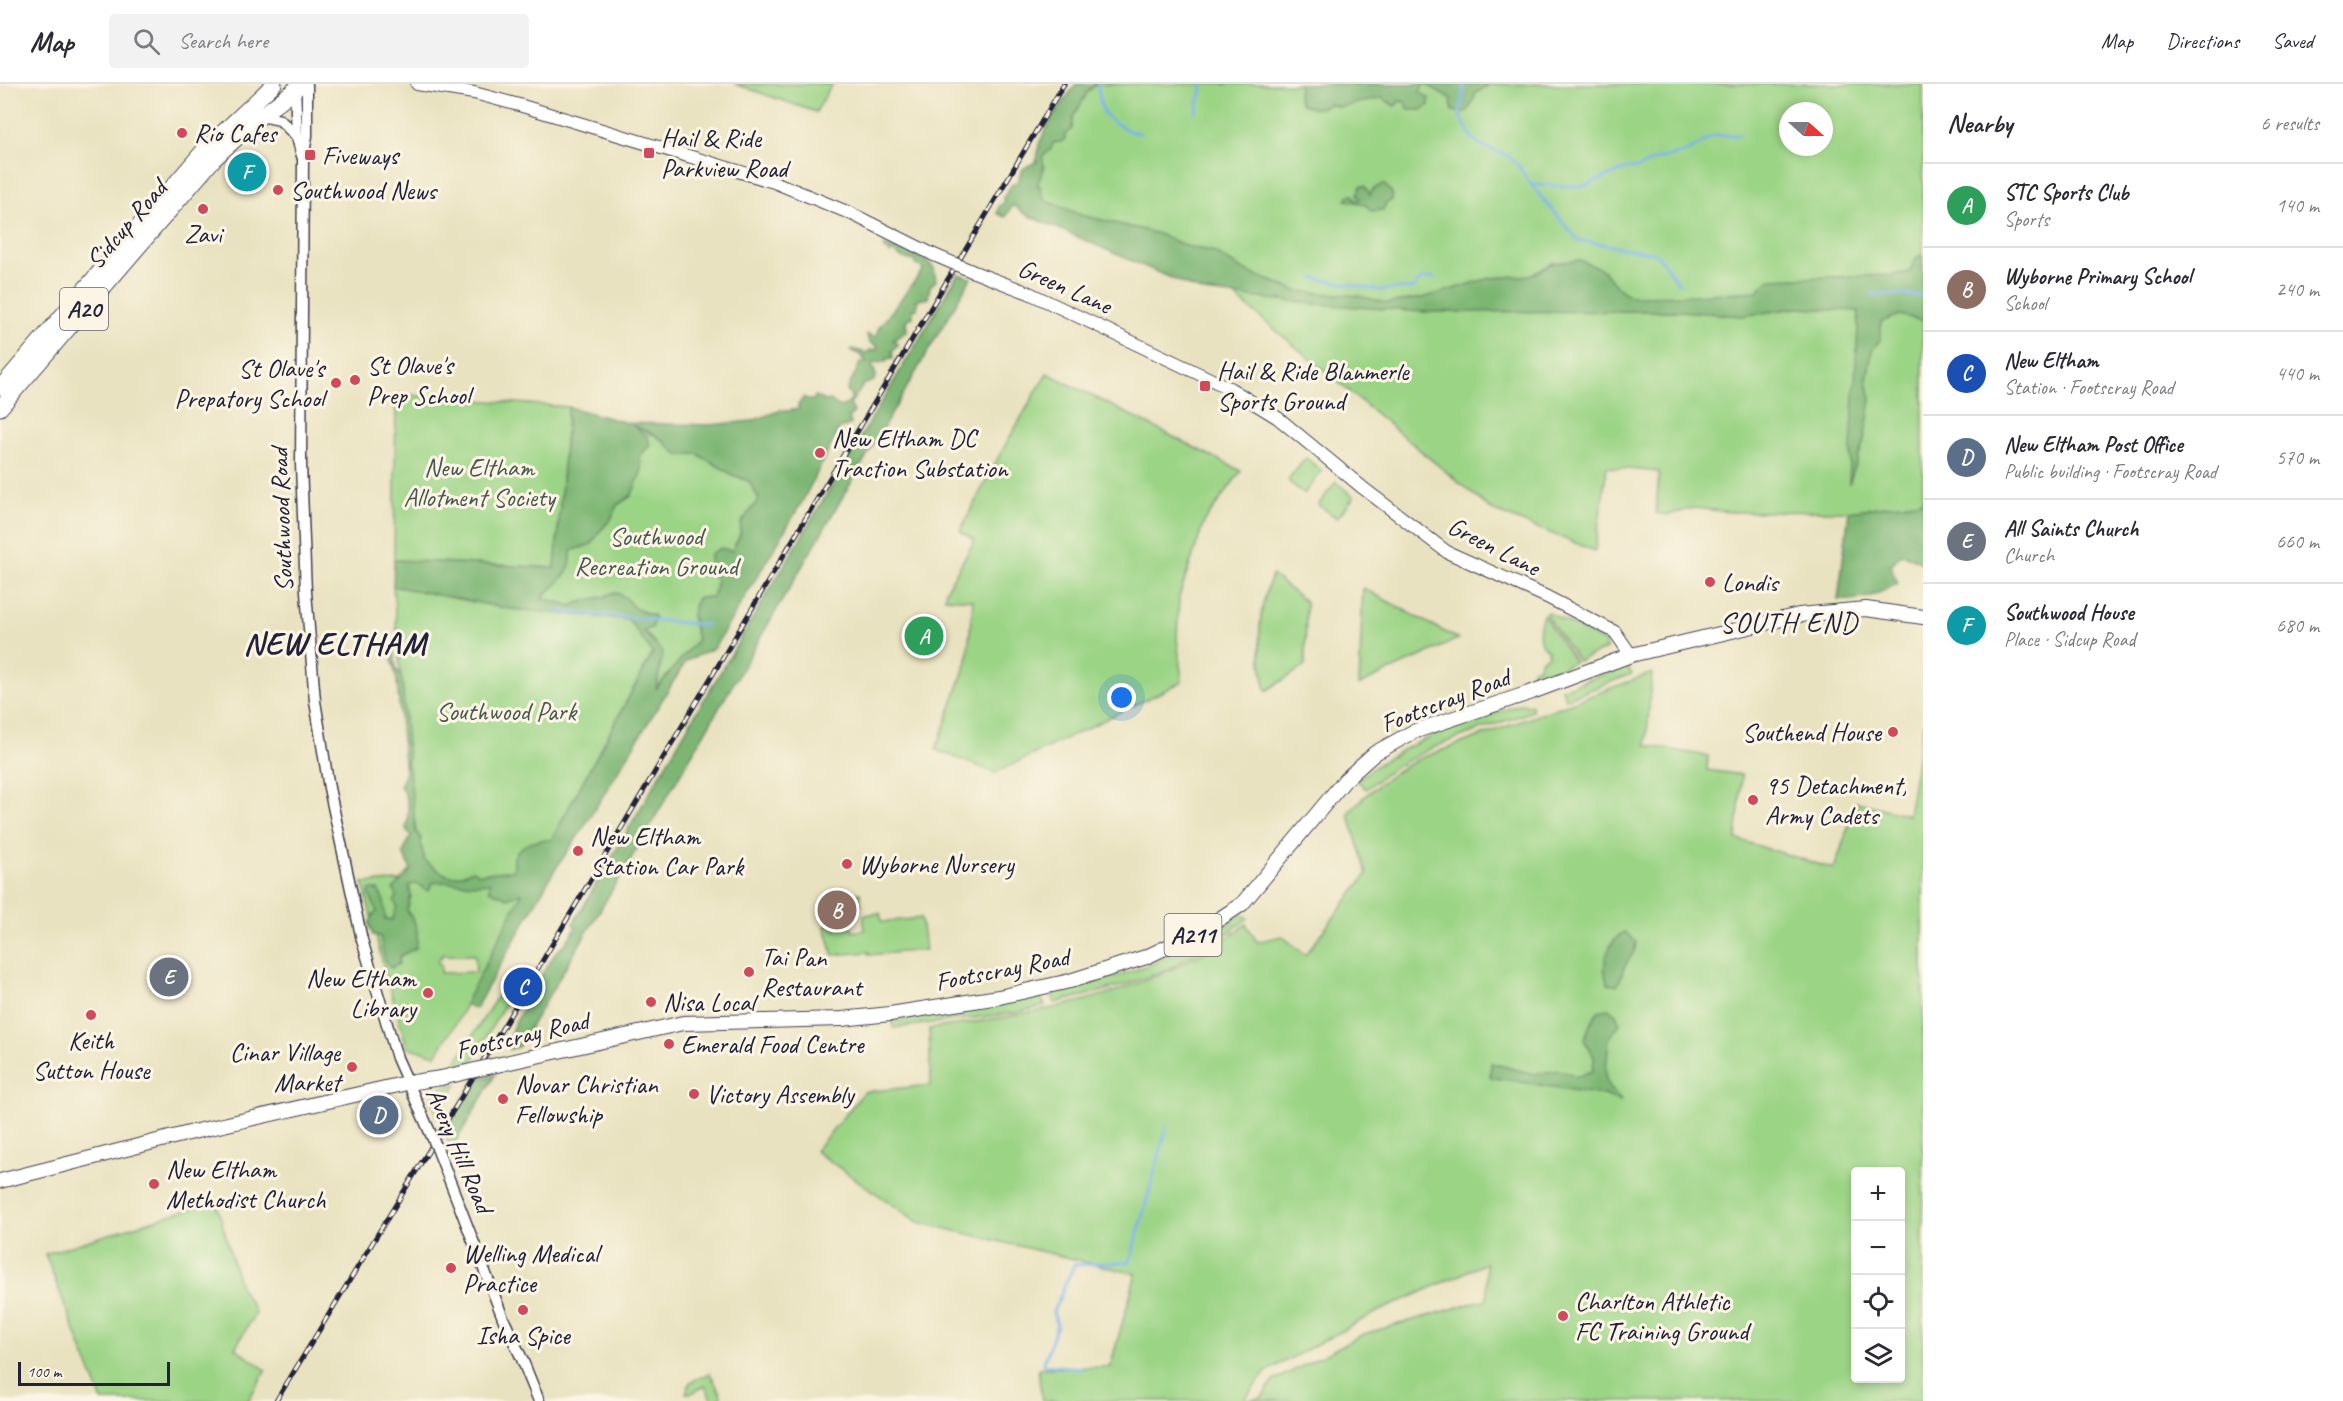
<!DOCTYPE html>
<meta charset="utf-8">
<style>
:root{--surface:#fff;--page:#f2f2f3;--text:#2b2b33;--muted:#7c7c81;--line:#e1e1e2;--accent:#111827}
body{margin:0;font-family:Caveat,sans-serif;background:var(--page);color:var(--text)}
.controls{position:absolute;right:18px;bottom:18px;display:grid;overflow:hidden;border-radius:6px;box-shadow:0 3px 9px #0003}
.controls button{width:54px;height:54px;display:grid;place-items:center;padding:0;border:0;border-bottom:2px solid var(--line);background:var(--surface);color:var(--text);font:30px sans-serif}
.compass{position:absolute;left:1779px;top:18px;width:54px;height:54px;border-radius:50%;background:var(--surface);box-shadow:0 3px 9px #0003;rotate:111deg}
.scale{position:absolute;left:18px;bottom:15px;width:152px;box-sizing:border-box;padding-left:6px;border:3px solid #22223b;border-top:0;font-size:16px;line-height:21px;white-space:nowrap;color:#22223b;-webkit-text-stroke:4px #fcf5e5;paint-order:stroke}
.you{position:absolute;left:1122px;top:614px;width:21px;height:21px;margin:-15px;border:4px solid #fff;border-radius:50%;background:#1a73e8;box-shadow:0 0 0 9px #1a73e833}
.badge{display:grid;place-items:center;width:39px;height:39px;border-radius:50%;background:var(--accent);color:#fff;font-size:20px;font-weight:700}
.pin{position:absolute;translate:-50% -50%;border:3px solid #fff;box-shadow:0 2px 6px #0006}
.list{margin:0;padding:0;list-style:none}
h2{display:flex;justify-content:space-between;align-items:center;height:78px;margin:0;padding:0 24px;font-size:26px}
h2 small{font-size:20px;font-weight:400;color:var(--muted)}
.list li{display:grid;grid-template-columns:39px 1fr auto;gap:18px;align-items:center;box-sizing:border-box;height:84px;padding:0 24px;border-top:2px solid var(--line)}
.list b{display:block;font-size:22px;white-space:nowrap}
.list p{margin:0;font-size:20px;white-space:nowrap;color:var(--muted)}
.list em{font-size:20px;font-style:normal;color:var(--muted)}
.icon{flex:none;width:33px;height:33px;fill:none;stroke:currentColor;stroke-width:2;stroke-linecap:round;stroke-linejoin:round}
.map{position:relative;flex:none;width:1923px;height:1317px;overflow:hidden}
header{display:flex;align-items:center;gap:36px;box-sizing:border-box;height:84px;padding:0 30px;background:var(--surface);border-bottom:2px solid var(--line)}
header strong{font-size:28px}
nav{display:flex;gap:33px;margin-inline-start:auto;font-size:21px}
.search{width:420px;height:54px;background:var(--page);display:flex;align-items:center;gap:15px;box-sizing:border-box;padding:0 21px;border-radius:6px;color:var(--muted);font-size:22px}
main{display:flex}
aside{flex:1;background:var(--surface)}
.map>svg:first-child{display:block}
</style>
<header>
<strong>Map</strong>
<div class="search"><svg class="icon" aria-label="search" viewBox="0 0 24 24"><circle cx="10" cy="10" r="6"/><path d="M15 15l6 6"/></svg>Search here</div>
<nav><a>Map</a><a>Directions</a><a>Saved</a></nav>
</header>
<main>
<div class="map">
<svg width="1923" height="1317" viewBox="0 0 1923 1317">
<rect width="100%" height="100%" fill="#fcf5e5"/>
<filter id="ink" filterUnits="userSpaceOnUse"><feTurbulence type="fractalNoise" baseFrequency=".0167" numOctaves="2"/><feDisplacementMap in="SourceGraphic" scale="12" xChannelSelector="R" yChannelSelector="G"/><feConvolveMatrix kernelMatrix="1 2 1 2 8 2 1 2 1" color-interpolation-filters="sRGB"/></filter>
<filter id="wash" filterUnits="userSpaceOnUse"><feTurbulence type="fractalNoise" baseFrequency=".008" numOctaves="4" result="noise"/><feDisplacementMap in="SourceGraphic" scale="24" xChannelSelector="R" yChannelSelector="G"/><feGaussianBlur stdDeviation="1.35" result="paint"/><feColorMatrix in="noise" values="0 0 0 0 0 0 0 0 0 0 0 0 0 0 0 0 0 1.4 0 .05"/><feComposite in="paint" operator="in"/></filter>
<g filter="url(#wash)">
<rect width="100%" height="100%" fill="#e9e2c0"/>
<!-- green -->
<g fill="#9cd486" stroke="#5f7b60" stroke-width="1.5" fill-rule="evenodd">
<path d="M735,0H832L816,28Z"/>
<path d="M1080,0H1923V417L1849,427L1730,428L1694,424L1668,431L1656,429L1659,388L1607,383L1595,467L1492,426L1195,179L1015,112ZM1788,27H1824V63H1788Z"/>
<path d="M1047,289L1241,387L1204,438L1179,513L1177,554L1182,598L995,689L936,666L967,577L973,516L945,514L946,506L975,456L960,447L999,372Z"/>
<path d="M396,310L568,323L555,484L394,476Z"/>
<path d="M628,339L657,352L679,371L698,370L733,391L749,397L759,415L741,439L740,451L732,467L710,486L717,497L713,513L697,514L692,531L697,556L655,606L656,560L643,546L654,532L634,524L625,514L615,508C599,517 587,513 572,522L542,514L566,490L571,467L592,460L599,448L611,435L617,421L631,412L641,388L640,372Z"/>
<path d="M1306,374L1322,387L1304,410L1289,398V394Z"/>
<path d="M1336,398L1354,413L1337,434L1318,421Z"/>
<path d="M1272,491L1306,518L1305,582L1266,607C1257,566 1256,530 1272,491Z"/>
<path d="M393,502L510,525L628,535L653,568L550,759L458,936L436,971L407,963L383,881L363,799L418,796ZM441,871H475L476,888L441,889V880H438V875H441Z"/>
<path d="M1363,504L1458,555L1359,601Z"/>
<path d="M1547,528L1605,558L1606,565L1578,577L1545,530Z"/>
<path d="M1543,531L1575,578L1532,595V586L1539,583L1540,577L1548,571V566C1535,560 1539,543 1543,531Z"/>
<path d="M1626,582L1632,590L1566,615L1562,605Z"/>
<path d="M1652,589L1646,661L1708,672L1707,686L1742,691L1736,755L1834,785L1857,718L1908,731L1923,640V1317H1246L1262,1313L1273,1297L1364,1250L1487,1215L1486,1179L1373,1230L1267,1287L1243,1317H1042L1038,1284L1110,1283L1136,1190L918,1138L815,1067L864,1008L931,1001L929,945C1040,929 1157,911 1246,840L1257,858L1282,852L1305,871L1367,790L1348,729C1370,705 1393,688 1421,674ZM1856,1088H1900V1294H1856Z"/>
<path d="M1524,619L1526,622L1531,620L1533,627C1476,648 1413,664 1366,705L1357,696C1405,656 1466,640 1524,619Z"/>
<path d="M860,809L861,822L834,825L833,812Z"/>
<path d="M880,829L882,838L921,834L925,866L869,871V868L833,871L825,842L833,841L835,846L852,843L853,848L864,846V831Z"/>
<path d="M1242,830L1248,834C1225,852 1200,869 1174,882C1137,900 1094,909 1054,919L1053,912L1054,907C1122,896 1186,869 1242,830Z"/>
<path d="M512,889L516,892L509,913L471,979L454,981Z"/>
<path d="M1038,912L1041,914L1045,922L1014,929L893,944L892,937L971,925Z"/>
<path d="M457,1000L438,1034L432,1018C434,1003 444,1002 457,1000Z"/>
<path d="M216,1117L240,1203L253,1223L255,1230L235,1264L266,1286L248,1317H102L45,1170Z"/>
<path d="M710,1289L721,1311L719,1317H712L705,1302L690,1310L686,1309L690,1298Z"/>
</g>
<!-- forest -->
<g fill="#7db673" stroke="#506c57" stroke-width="1.5" fill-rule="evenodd">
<path d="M1076,0H1097L1088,7L1073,34L1072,45L1065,51V55L1061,58L1053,59L1051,65L1042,73L1044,83L1037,102H1040L1043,115L1081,131L1156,149L1189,163L1212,167L1245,187L1297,207L1359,212L1387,219L1422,214L1490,194L1532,191L1553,179L1580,176L1603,186L1616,202L1630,212L1695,211L1757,207L1769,195L1892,191L1909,188L1917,173L1923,171V237L1900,231L1881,238V255L1872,266L1867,296L1871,316L1864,357L1849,400L1859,227L1795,224L1742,232L1680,227L1424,228L1317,220L1203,208L1025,130L1013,121L1005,133L997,129L999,122L1005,118L1003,114L1013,99H1018C1020,85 1024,83 1037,78L1039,60L1050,37Z"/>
<path d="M1299,0H1490L1476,9L1469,26L1463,28L1452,27L1451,14C1441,10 1434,3 1424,0L1420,8L1429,14V21L1422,26H1409L1405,18L1400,17L1395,22L1382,14L1340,23L1329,20L1321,24H1312L1301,20L1298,13Z"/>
<path d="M1381,101H1385L1392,109V116L1386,119L1383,126L1372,127L1364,120L1346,116L1348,112L1353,111L1356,116L1360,115L1357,110L1361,102H1365L1370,111L1372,106Z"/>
<path d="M884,161L924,175L934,184L936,197L930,202L928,214L917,216V225H913V233L906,236L907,247L893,256L898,261L892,267L893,274L887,275L885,278L872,279L876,292L874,297L863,301C859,309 854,313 850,320L854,328L849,333L851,340L840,344L802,418L714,564L686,577L580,749L554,787L475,925L465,920L522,809L507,814L489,806L490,799C471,802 451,796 432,799L429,807L417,800L409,801L411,811L407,827C417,839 419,848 416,864L400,872L399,880L391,884L385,876L380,852L373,851L369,840L373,831L377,827L369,810L370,805L378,806L384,817L385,835L392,836L397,823L394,817L397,812L393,805L411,786L403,769L411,751L406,745C410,731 409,714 400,702L405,691L397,597L392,576L394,567L396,584L402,595L408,674L405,680L409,684L416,748L421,754C420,762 424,768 424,776C443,789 448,799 473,786L479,790L514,786C514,781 513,775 515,771C521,759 539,755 551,756L653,569L628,535L510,525L393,502L394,476L555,484L568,323L628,339L710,341L752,337L781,326L787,327L799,325L798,321L804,313L808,316H814L815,312L825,317L830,316L840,323L848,320L852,314L847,306L861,278L866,277L859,270L851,267L852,265L867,269L870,266H876L878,262C871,260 868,259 867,250L876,253L878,245L923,186L922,183L915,181V177C908,176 899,173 894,168L889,169L888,164L884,166ZM632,341L657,352L679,371L698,370L733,391L749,397L759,415L741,439L740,451L732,467L721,464L710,470V486L717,497L713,513L697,514L692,531L697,556L656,605L663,569L643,547L652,544L654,532L634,524L625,513L615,508C599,517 587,513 572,522L542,514C556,499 574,489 571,467L592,460L599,448L611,435L617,421L631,412L641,388L640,372L650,361L647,352Z"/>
<path d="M958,190L971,194L627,781L518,963L509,965L512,945L541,892L557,867L565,860L576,844L573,840L689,641Z"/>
<path d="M1923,417V477L1922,479L1902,469L1890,482L1898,499C1876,511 1865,517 1838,516L1849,427Z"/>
<path d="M1625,848L1636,858C1635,871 1629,873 1624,884C1621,891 1622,895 1617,902L1608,900C1600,883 1607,856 1625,848Z"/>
<path d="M1609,925L1616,930L1620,940L1609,954L1606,985V995L1611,1005L1621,1017L1603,1011L1490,993L1491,979L1534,990L1558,986L1578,992L1593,987L1594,973L1584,956L1591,938L1598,927Z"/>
<path d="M495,991L451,1066L444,1049L474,996Z"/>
</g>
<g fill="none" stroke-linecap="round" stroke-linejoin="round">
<!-- stream -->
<g stroke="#7ab1e9" stroke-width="3">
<path d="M1098,0C1100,23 1100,31 1122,43C1129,47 1133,49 1140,49"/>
<path d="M1464,0L1460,32L1472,54L1480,61L1508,72L1517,80L1532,102L1578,156L1657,170L1679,200"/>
<path d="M1196,28L1203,0"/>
<path d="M1532,101L1585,102L1626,85L1639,84L1656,75L1673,72L1689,67L1713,52L1740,51"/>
<path d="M1314,194L1379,206L1413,204L1422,194H1434"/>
<path d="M1873,210L1923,212"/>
<path d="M557,527L588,530"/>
<path d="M592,530L707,541"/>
<path d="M1082,1284L1043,1281L1057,1241L1053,1228L1074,1181L1130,1178L1167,1042"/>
</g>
</g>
</g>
<g filter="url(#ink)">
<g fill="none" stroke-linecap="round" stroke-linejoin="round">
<defs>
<g id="tertiary">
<path d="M307,0V52L303,75L301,380L306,508L315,617L329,704L362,856L397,974L429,1046"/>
<path d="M295,1L297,53L302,72"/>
<path d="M261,32L280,36L297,53"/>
<path d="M437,1064L503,1234L522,1275L539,1317"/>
</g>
<g id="secondary">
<path d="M417,0L474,9L519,21L774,98L852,130L934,171"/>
<path d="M974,188L1029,209L1231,305L1278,334L1363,404L1447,468L1547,513L1615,548L1631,571"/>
</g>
<g id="primary">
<path d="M501,980L683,939L842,935L890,930L999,913L1070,897L1146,873L1203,846L1242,820L1345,696L1375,669L1413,648L1532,608L1631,571L1799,531L1866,525L1923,533"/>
<path d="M0,1097L197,1047L407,999L441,994"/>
</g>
<g id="trunk">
<path d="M0,304L204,66L274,0"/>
<path d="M0,324L214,75L261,32L302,0"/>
</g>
</defs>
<!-- tertiary casing -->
<use href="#tertiary" stroke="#403f4f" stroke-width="13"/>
<!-- secondary casing -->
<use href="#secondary" stroke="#403f4f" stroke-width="14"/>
<!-- primary casing -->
<use href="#primary" stroke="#403f4f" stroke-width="16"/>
<!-- trunk casing -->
<use href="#trunk" stroke="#403f4f" stroke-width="17"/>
<!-- tertiary -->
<use href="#tertiary" stroke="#fff" stroke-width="10"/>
<!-- secondary -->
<use href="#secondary" stroke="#fff" stroke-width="12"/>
<!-- primary -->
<use href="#primary" stroke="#fff" stroke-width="14"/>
<!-- trunk -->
<use href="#trunk" stroke="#fff" stroke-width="15"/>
<defs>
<path id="rail" d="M276,1317L459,1017L1064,0"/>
</defs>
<!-- rail casing -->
<use href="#rail" stroke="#22223b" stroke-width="5"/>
<!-- rail -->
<use href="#rail" stroke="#fcf5e5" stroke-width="3" stroke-dasharray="9" stroke-linecap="butt"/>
<defs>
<path id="tertiary-bridge" d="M429,1046L437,1064"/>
<path id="secondary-bridge" d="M934,171L974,188"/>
<path id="primary-bridge" d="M441,994L501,980"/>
</defs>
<!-- tertiary-bridge casing -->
<use href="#tertiary-bridge" stroke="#403f4f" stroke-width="13" stroke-linecap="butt"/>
<!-- secondary-bridge casing -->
<use href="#secondary-bridge" stroke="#403f4f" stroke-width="14" stroke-linecap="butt"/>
<!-- primary-bridge casing -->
<use href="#primary-bridge" stroke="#403f4f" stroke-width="16" stroke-linecap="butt"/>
<!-- tertiary-bridge -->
<use href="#tertiary-bridge" stroke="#fff" stroke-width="10"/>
<!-- secondary-bridge -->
<use href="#secondary-bridge" stroke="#fff" stroke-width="12"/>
<!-- primary-bridge -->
<use href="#primary-bridge" stroke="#fff" stroke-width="14"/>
</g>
</g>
<!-- markers -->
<g fill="#d1495b" stroke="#fcf5e5" stroke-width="2">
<circle cx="182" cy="49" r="6"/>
<rect x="643" y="63" width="12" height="12" rx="3"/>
<rect x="304" y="65" width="12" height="12" rx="3"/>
<circle cx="278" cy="106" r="6"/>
<circle cx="203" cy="125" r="6"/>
<circle cx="355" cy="296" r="6"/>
<circle cx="336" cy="299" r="6"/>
<rect x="1199" y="296" width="12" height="12" rx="3"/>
<circle cx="820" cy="369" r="6"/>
<circle cx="1710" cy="498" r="6"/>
<circle cx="1893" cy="648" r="6"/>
<circle cx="1753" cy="716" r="6"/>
<circle cx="578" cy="767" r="6"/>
<circle cx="847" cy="780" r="6"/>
<circle cx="749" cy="888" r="6"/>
<circle cx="428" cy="909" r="6"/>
<circle cx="651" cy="918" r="6"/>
<circle cx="91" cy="931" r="6"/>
<circle cx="669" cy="960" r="6"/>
<circle cx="352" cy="983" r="6"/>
<circle cx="694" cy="1010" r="6"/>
<circle cx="503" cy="1015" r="6"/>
<circle cx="154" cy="1100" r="6"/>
<circle cx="451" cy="1184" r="6"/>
<circle cx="523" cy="1226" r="6"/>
<circle cx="1563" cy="1232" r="6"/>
</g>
<g text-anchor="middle" stroke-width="6" stroke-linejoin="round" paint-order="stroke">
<!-- shield labels -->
<g fill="#fcf5e5" stroke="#63616e" stroke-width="1.5">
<rect x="60" y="204" width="48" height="42" rx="4.5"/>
<rect x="1164.5" y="830" width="57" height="42" rx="4.5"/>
</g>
<g font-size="24" font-weight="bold" fill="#22223b">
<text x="84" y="233">A20</text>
<text x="1193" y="859">A211</text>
</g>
<!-- poi labels -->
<g font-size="26" fill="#22223b" stroke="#fcf5e5" text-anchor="start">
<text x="194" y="58">Rio Cafes</text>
<text x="661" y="63">Hail &amp; Ride<tspan x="661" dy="30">Parkview Road</tspan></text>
<text x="322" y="80">Fiveways</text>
<text x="290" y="115">Southwood News</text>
<text x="203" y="159" text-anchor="middle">Zavi</text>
<text x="367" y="290">St Olave's<tspan x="367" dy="30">Prep School</tspan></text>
<text x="324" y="293" text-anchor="end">St Olave's<tspan x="324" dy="30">Prepatory School</tspan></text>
<text x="1217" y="296">Hail &amp; Ride Blanmerle<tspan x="1217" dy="30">Sports Ground</tspan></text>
<text x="832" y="363">New Eltham DC<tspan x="832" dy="30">Traction Substation</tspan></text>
<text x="1722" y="507">Londis</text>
<text x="1881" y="657" text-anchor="end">Southend House</text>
<text x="1765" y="710">95 Detachment,<tspan x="1765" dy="30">Army Cadets</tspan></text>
<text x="590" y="761">New Eltham<tspan x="590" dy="30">Station Car Park</tspan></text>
<text x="859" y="789">Wyborne Nursery</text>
<text x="761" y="882">Tai Pan<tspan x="761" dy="30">Restaurant</tspan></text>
<text x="416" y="903" text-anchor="end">New Eltham<tspan x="416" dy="30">Library</tspan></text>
<text x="663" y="927">Nisa Local</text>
<text x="91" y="965" text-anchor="middle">Keith<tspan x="91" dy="30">Sutton House</tspan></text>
<text x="681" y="969">Emerald Food Centre</text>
<text x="340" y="977" text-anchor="end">Cinar Village<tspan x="340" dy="30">Market</tspan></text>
<text x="515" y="1009">Novar Christian<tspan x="515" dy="30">Fellowship</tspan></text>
<text x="706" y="1019">Victory Assembly</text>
<text x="166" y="1094">New Eltham<tspan x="166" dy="30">Methodist Church</tspan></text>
<text x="463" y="1178">Welling Medical<tspan x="463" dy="30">Practice</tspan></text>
<text x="1575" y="1226">Charlton Athletic<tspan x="1575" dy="30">FC Training Ground</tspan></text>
<text x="523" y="1260" text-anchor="middle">Isha Spice</text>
</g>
<!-- street labels -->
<g font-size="26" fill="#22223b" stroke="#fcf5e5">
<text transform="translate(126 140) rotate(-49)" y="9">Sidcup Road</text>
<text transform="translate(1065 202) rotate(24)" y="9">Green Lane</text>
<text transform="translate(281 436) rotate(-92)" y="9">Southwood Road</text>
<text transform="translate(1494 462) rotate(27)" y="9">Green Lane</text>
<text transform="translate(1445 616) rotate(-21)" y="9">Footscray Road</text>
<text transform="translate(1002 885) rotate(-11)" y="9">Footscray Road</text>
<text transform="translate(522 951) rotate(-13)" y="9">Footscray Road</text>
<text transform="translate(460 1066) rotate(67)" y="9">Avery Hill Road</text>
</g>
<!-- park labels -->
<g font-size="26" fill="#475752" stroke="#fcf5e5">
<text x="479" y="392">New Eltham<tspan x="479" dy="30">Allotment Society</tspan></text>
<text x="656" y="461">Southwood<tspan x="656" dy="30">Recreation Ground</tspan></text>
<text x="506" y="636">Southwood Park</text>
</g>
<!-- quarter labels -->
<g font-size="28" letter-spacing="1.5" fill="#22223b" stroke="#fcf5e5">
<text x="1789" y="548">SOUTH END</text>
</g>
<!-- district labels -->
<g font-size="32" font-weight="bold" letter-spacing="1.5" fill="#22223b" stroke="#fcf5e5">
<text x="335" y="570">NEW ELTHAM</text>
</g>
</g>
</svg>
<div class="controls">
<button>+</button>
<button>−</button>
<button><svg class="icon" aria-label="locate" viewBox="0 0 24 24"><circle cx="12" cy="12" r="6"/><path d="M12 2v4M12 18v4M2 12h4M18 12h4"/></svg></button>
<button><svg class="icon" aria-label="layers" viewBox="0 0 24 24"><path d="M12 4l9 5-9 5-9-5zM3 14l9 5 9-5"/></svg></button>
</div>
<svg class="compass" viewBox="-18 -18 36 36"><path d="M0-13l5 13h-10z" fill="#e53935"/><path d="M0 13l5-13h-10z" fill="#7c7c81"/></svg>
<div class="scale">100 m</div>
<div class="you"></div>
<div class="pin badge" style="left:924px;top:552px;background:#2e9e5b">A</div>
<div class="pin badge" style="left:837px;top:826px;background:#8d6e63">B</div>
<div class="pin badge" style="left:523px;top:903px;background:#1a4fb4">C</div>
<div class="pin badge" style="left:379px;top:1031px;background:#5c6f8a">D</div>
<div class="pin badge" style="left:169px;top:893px;background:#6b7280">E</div>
<div class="pin badge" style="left:247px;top:88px;background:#0f9aa8">F</div>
</div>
<aside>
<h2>Nearby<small>6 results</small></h2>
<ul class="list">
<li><span class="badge" style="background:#2e9e5b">A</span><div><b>STC Sports Club</b><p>Sports</p></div><em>140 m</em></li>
<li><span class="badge" style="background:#8d6e63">B</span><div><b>Wyborne Primary School</b><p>School</p></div><em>240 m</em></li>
<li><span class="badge" style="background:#1a4fb4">C</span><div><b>New Eltham</b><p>Station · Footscray Road</p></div><em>440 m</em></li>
<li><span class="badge" style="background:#5c6f8a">D</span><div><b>New Eltham Post Office</b><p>Public building · Footscray Road</p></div><em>570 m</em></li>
<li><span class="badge" style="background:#6b7280">E</span><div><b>All Saints Church</b><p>Church</p></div><em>660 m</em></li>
<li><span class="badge" style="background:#0f9aa8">F</span><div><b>Southwood House</b><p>Place · Sidcup Road</p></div><em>680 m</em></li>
</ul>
</aside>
</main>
